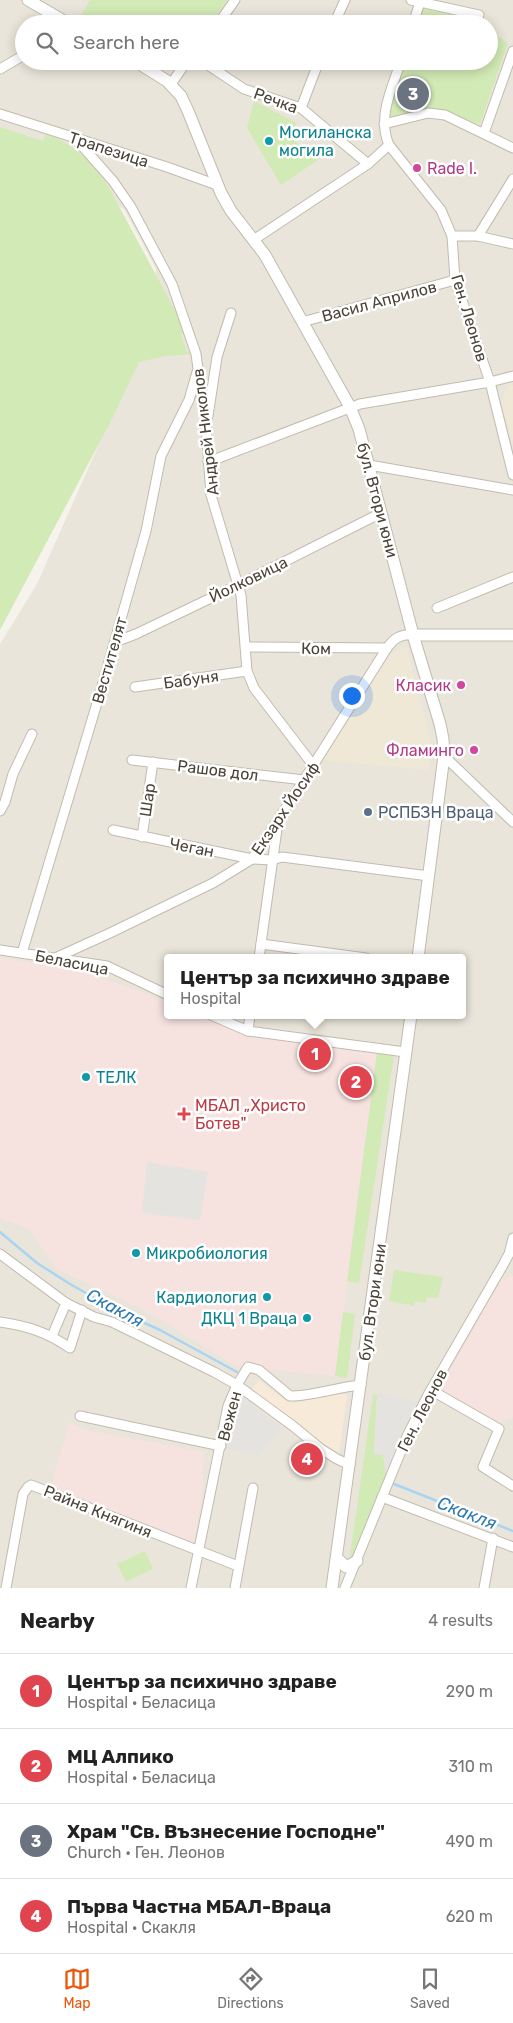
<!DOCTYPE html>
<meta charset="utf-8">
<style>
:root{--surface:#fff;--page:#f6f6f6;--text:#222;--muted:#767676;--line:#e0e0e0;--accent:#ea580c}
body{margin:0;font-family:Rubik,sans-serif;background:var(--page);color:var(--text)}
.you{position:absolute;left:351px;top:695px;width:18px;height:18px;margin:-12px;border:4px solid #fff;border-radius:50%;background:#1a73e8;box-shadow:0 0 0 8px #1a73e833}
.badge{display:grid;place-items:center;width:32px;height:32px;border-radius:50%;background:var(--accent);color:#fff;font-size:16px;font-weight:700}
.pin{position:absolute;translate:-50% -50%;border:2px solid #fff;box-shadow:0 1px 5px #0006}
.popup{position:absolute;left:164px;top:954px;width:302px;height:65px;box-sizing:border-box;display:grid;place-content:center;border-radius:5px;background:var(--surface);filter:drop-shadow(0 1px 4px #0005);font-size:16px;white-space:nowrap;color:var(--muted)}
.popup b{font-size:19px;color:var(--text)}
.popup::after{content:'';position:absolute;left:50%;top:100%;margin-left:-10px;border:10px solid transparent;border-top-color:var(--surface)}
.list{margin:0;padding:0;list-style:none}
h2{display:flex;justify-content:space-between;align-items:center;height:65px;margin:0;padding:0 20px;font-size:21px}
h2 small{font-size:16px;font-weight:400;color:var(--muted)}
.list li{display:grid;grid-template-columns:32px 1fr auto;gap:15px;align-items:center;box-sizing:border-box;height:75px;padding:0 20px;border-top:1px solid var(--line)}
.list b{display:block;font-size:19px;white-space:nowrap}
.list p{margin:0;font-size:16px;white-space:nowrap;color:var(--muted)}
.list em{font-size:16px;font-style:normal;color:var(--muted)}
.icon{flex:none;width:28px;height:28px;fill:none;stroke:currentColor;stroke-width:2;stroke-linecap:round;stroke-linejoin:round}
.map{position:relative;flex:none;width:513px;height:1588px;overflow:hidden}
.search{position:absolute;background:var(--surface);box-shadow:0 2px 12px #0003;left:15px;right:15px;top:15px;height:55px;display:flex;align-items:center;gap:12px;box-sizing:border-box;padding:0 18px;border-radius:28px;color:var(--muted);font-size:19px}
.sheet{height:365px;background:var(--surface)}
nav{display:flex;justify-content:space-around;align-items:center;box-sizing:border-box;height:70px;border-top:1px solid var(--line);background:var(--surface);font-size:14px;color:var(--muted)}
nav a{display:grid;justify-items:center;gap:2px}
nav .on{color:var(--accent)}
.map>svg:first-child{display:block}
</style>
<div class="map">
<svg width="513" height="1588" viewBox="0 0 513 1588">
<rect width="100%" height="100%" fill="#f6f3ec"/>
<!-- residential -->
<path fill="#eae5da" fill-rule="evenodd" d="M0,0H513V1588H0V644L37,584L154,320L156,269L124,209L57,170L0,156ZM24,24H489V61H24ZM168,958H462V1015H168Z"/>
<!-- commercial -->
<path fill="#f7ead8" d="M259,1380L283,1399L295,1403L336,1393L347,1395L339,1454L321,1445L252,1389Z"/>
<!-- education -->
<g fill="#efe8d6">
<path d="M513,385V442L501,401L509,386Z"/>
<path d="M407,647L431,745L428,770L321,760L388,654Z"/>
</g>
<!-- medical -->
<g fill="#f6e3e0">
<path d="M0,958L79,969L167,1002L168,1015H202L244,1032L377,1052L335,1376L237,1366L144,1310L57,1269L29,1229L0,1218Z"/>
<path d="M513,1276V1417L499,1422L439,1389L502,1279Z"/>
<path d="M69,1423L85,1430L204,1452L202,1500L193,1545L51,1486Z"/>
</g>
<!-- green -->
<g fill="#d2eab5">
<path d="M90,0H228L209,24L82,23L80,18Z"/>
<path d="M421,8L474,19L481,24H416Z"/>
<path d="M489,30L508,43L480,124L427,110L389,119L386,112L403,61H489Z"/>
<path d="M254,101L297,123L289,136L318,160L281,185L247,128Z"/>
<path d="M0,127L43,141L46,134C73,143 90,161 107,184L184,327L187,333L181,335L187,352H191L192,354L166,356L139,362L111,421L0,630Z"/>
<path d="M377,1052L394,1055L359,1283L347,1281Z"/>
<path d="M394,1270L443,1277L438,1298L427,1297L425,1303L415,1301L414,1306L389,1301Z"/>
<path d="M343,1312L355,1314L347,1378L335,1376Z"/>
<path d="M373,1394L377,1395L374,1454L383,1455L387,1479L354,1558L350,1556Z"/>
<path d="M145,1551L153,1569L126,1582L117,1564Z"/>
</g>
<!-- parking -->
<g fill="#e5e3e0">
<path d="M147,1162L208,1172L200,1220L142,1213Z"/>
<path d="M380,1393L418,1402L402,1430L386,1476L383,1455L374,1454L377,1395Z"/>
<path d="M240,1395L282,1428L259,1457L249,1453L223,1448L229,1415L236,1396Z"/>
</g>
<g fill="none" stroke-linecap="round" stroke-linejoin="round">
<!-- stream -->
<g stroke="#a9d4f2" stroke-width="2.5">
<path d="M0,1232L37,1263L70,1284L114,1309L160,1330L237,1372"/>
<path d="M394,1484L513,1531"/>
</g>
<defs>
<g id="minor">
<path d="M411,0L479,15"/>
<path d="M218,24L235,0"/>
<path d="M334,24L345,0"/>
<path d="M413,24L420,2"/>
<path d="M202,61L244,89L301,108L368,164"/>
<path d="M401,61C392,88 377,117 389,145L441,210L452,236L455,280L490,382L513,475"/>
<path d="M0,69L24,55"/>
<path d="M171,84L187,61"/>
<path d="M301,108L319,61"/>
<path d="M0,114L167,167L217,185"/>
<path d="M384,124L428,113L445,115L513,148"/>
<path d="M484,133L513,51"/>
<path d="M75,138L113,181L131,207L172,284L196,354L206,427L211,495L241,595L247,671L254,688L313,765"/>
<path d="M452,236H478L513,244"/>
<path d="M478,236L513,179"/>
<path d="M255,239L368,164L389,145"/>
<path d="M302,322L455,280"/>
<path d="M208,416L217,357L231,313"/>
<path d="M208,462L360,404L490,382L513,376"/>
<path d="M369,465L513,490"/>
<path d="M437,608L513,577"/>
<path d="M115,642L136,634L238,585L381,513"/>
<path d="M246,647L387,648"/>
<path d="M135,687L247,671"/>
<path d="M444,756L513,822"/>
<path d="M132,760L304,780"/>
<path d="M0,811L5,802L13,774L32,734"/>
<path d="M113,830L252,859L272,860L282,857L429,876"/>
<path d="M142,837L153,762"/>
<path d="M261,944L366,958"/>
<path d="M0,950L107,966L168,995"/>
<path d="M22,953L100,693L146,531L161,456L189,400L197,372"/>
<path d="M55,958L110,933L213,883L252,859L304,780L387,648C394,638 401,634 413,635"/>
<path d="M259,958L278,822"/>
<path d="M211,1015L248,1031L405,1052"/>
<path d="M248,1031L250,1015"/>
<path d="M0,1254L66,1303L94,1317L112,1322L214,1372L237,1385L293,1426L321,1449L337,1459L350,1465"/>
<path d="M0,1322C27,1326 47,1332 70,1348L82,1310"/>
<path d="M52,1336L66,1303"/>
<path d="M431,1390L499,1429L483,1467L513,1486"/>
<path d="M80,1416L221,1446"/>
<path d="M382,1497L513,1547"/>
<path d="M6,1588L23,1494L28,1487L31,1485L238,1566"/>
<path d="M191,1588L228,1406L237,1385L248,1367L259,1370L290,1396C314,1396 337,1387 361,1385"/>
<path d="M235,1588L253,1488"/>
<path d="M345,1588L408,1434L428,1395L503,1265L509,1254L513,1238"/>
<path d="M484,1588L493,1538"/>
</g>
<g id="tertiary">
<path d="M28,0L69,24"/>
<path d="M135,61L167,81L181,96L188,111L221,193L231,211L265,255L350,407L359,429L413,635L440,724L443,739L444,756L418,958"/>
<path d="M413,635H513"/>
<path d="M337,1558L346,1567L357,1561"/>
<path d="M332,1588L411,1015"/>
</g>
</defs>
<!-- minor casing -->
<use href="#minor" stroke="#c2bbae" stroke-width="11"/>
<!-- tertiary casing -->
<use href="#tertiary" stroke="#c2bbae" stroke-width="13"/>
<!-- minor -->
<use href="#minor" stroke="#fff" stroke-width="9"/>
<!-- tertiary -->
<use href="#tertiary" stroke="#fff" stroke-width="11"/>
</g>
<!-- markers -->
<g fill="#0f9aa8" stroke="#fff" stroke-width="2">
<circle cx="269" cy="141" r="5"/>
<circle cx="86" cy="1077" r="5"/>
<circle cx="136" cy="1253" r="5"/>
<circle cx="267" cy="1297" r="5"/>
<circle cx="307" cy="1318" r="5"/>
</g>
<g fill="#d1479c" stroke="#fff" stroke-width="2">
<circle cx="417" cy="168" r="5"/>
<circle cx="461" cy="685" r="5"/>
<circle cx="474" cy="750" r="5"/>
</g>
<circle fill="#5c6f8a" stroke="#fff" stroke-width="2" cx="368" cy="812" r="5"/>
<path fill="#e0444e" stroke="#fff" stroke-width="2" d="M181.5 1106.5h5v5h5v5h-5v5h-5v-5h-5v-5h5z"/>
<g text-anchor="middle" stroke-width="5" stroke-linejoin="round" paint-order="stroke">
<!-- street labels -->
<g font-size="16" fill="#4b4439" stroke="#fff">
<text transform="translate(276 100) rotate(20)" y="6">Речка</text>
<text transform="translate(109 149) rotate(18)" y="6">Трапезица</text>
<text transform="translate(379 301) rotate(-15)" y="6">Васил Априлов</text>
<text transform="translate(470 318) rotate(73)" y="6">Ген. Леонов</text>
<text transform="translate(205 432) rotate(-97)" y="6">Андрей Николов</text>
<text transform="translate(378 500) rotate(75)" y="6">бул. Втори юни</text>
<text transform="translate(248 579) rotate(-26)" y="6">Йолковица</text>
<text transform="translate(316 648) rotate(1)" y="6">Ком</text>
<text transform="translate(109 660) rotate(-74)" y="6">Вестителят</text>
<text transform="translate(191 679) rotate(-8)" y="6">Бабуня</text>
<text transform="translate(218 770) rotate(7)" y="6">Рашов дол</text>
<text transform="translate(147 800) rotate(-82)" y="6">Шар</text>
<text transform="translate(285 808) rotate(-56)" y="6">Екзарх Йосиф</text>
<text transform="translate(192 847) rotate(11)" y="6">Чеган</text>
<text transform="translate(72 962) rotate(11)" y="6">Беласица</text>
<text transform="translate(372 1302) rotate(-82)" y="6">бул. Втори юни</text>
<text transform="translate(422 1410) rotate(-63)" y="6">Ген. Леонов</text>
<text transform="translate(229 1416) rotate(-75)" y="6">Вежен</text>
<text transform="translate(98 1511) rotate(22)" y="6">Райна Княгиня</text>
</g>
<!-- culture labels -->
<g font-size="16" fill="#0d838f" stroke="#fff" text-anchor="start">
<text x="279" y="138">Могиланска<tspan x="279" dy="18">могила</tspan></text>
<text x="96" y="1083">ТЕЛК</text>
<text x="146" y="1259">Микробиология</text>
<text x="257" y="1303" text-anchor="end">Кардиология</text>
<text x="297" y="1324" text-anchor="end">ДКЦ 1 Враца</text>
</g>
<!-- hotel labels -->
<g font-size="16" fill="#b23c85" stroke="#fff" text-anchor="end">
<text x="427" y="174" text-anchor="start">Rade I.</text>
<text x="451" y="691">Класик</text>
<text x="464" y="756">Фламинго</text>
</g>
<!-- service labels -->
<g font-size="16" fill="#4e5e75" stroke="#fff" text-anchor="start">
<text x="378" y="818">РСПБЗН Враца</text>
</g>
<!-- health labels -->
<g font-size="16" fill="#be3a42" stroke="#fff" text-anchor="start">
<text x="195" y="1111">МБАЛ „Христо<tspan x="195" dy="18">Ботев"</tspan></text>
</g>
<!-- water labels -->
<g font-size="18" font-style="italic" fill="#2e7ab2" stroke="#fff">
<text transform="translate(115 1308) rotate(28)" y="6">Скакля</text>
<text transform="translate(467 1513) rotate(21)" y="6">Скакля</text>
</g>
</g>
</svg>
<div class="you"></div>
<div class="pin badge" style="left:315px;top:1054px;background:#e0444e">1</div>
<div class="popup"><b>Център за психично здраве</b>Hospital</div>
<div class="pin badge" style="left:356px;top:1082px;background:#e0444e">2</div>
<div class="pin badge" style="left:413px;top:94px;background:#6b7280">3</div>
<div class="pin badge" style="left:307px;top:1459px;background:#e0444e">4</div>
<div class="search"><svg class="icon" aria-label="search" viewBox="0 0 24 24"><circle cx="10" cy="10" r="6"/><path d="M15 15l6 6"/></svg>Search here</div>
</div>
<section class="sheet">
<h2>Nearby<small>4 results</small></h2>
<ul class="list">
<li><span class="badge" style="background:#e0444e">1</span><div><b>Център за психично здраве</b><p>Hospital · Беласица</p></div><em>290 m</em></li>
<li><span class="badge" style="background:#e0444e">2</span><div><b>МЦ Алпико</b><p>Hospital · Беласица</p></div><em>310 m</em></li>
<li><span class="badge" style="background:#6b7280">3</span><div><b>Храм &quot;Св. Възнесение Господне&quot;</b><p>Church · Ген. Леонов</p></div><em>490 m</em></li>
<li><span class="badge" style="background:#e0444e">4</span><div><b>Първа Частна МБАЛ-Враца</b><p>Hospital · Скакля</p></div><em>620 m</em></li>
</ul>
</section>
<nav>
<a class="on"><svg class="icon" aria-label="map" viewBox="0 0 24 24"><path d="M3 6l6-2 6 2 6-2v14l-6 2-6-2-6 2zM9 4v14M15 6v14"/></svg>Map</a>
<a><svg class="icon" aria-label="directions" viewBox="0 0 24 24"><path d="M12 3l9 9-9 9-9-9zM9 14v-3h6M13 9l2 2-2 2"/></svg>Directions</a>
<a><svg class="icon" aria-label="saved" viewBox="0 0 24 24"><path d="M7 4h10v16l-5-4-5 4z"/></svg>Saved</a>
</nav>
